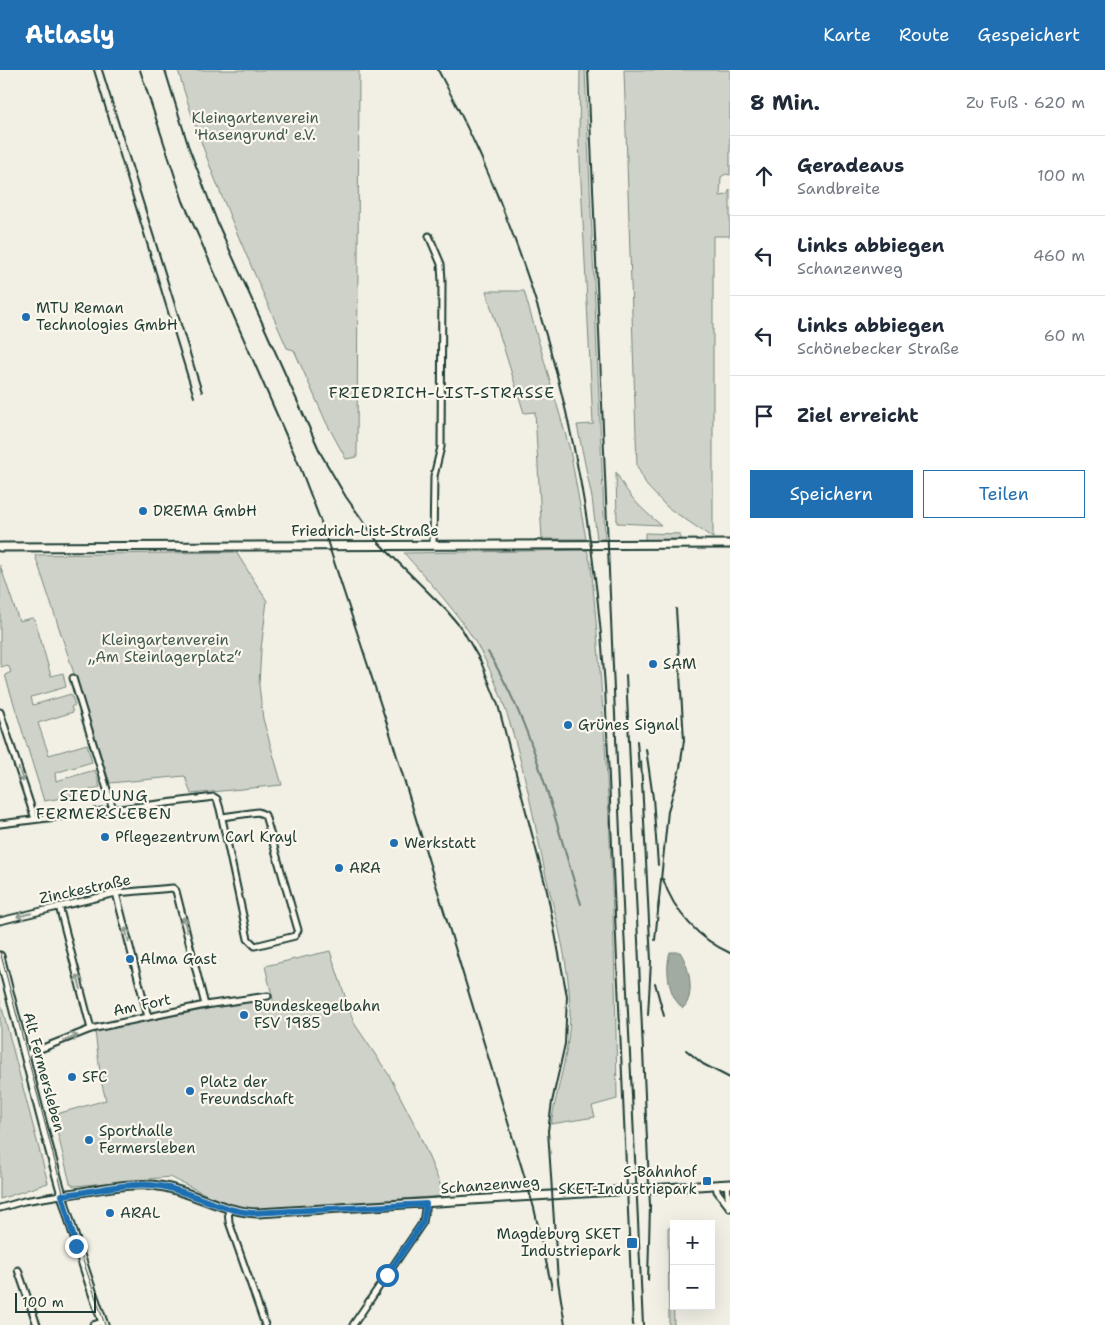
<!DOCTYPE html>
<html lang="de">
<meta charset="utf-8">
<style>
:root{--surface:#fff;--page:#f6f6f7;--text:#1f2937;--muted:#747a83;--line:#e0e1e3;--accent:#1f6fb2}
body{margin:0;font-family:"Shantell Sans",sans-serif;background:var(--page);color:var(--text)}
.controls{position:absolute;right:15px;bottom:15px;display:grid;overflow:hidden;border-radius:0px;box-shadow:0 5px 20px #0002}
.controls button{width:45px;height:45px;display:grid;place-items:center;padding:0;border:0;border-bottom:1px solid var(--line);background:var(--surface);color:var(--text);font:25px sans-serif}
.scale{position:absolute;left:15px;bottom:12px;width:81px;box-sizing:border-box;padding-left:5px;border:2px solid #1f3d34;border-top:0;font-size:14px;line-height:18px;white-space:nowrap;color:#1f3d34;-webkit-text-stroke:4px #fbf7ec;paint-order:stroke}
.stop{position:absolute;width:15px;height:15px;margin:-11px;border:4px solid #1f6fb2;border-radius:50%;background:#fff}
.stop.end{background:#1f6fb2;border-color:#fff;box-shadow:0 1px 5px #0008}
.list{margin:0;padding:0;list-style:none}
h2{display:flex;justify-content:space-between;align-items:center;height:65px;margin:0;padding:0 20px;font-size:21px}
h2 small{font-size:16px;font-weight:400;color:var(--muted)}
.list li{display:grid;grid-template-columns:32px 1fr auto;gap:15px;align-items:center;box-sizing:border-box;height:80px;padding:0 20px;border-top:1px solid var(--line)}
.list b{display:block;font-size:19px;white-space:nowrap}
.list p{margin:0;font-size:16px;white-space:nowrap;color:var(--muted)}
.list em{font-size:16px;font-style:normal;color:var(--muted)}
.actions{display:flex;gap:10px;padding:15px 20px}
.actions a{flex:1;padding:11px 0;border:1px solid var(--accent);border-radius:0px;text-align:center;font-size:18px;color:var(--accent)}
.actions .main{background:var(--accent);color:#fff}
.icon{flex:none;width:28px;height:28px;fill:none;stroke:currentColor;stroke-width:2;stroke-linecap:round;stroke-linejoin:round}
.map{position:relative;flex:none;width:730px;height:1255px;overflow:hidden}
header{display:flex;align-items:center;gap:30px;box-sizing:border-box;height:70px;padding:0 25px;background:var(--accent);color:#fff}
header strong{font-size:24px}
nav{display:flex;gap:28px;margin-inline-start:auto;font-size:18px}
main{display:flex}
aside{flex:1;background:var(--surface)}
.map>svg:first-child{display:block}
</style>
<header>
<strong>Atlasly</strong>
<nav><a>Karte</a><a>Route</a><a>Gespeichert</a></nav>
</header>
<main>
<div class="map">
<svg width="730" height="1255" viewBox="0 0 730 1255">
<rect width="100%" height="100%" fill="#f2f0e5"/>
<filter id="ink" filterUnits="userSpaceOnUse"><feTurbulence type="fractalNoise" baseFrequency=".02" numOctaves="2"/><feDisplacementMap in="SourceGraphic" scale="10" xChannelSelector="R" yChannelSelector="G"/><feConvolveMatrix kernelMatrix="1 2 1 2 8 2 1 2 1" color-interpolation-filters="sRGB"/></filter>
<g filter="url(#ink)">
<!-- green -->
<g fill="#cfd2c8" stroke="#77887e">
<path d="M178,0H359L357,387L346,389L326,352L294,280L287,278C247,186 205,96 178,0Z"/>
<path d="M580,0H585L605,469H597L592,428L577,355L593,354L579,71Z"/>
<path d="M624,0H730V105L726,104L721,107L720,126L727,125L730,119V166H713V468L667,437L647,416L637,396Z"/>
<path d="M486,221H524L570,380L586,469H542L535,342L524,343Z"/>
<path d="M616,402C628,426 640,438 661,455L617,453Z"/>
<path d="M645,463L680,464V471L645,470Z"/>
<path d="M587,480L591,495C608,672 615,851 617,1029L592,1036L595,1047L551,1054C557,1017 570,981 570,943C570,895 556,848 545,802C529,727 512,626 469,562C450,534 426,508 404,483Z"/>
<path d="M236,482L267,531L261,579L259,615L263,649L282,715L191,724L185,706L110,713L35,485Z"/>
<path d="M0,495L19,551L32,548L35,550L51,606L63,603L66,617L31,627L33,635L71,624L75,635L71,637L73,642L38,653L49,685L87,674L92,692L55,703L56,711L95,700L100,717L62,728L44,731L5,605L11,602L8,595L1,597L0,593Z"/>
<path d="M330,881L354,953L389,1005L417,1059L445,1126L255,1139L228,1135L170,1107L74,1116L70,1113L53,1045L106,1030L101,1011L95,961L259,929L260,934L269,937L274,934L265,896Z"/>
<path d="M0,930L48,1113L0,1129Z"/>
<path d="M668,1158H672L674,1255H669Z"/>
</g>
<!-- water -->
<path fill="#a2aba1" stroke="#6e7f75" d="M670,882H680C689,895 696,926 683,938C668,927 665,898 670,882Z"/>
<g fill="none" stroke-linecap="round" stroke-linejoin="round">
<!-- stream -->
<path stroke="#6e7f75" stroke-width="2" d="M488,582C535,659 554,749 581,834"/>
<defs>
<g id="street">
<path d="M429,166L441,194L442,212L441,377L434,406L433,475"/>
<path d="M73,608L113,739"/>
<path d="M0,642L35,749"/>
<path d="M0,754L214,727L217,729L220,739L248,869L255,876L295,866L298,860L265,745L258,742L222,747"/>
<path d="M116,823L148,947"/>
<path d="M59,836L91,959"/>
<path d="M0,851L116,823L173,818L176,821L205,935"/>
<path d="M25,985L91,959L205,935L268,926"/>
<path d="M727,1114L729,1136"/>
<path d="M716,1115L717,1121L730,1138"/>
<path d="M0,1138L24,1131L61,1125"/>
<path d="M228,1139L229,1152L265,1255"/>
<path d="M18,1200L37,1255"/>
<path d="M93,1255L102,1252"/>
<path d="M353,1255L423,1152L426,1133"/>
</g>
<g id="secondary">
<path d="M0,477L730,474"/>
<path d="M0,886C32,1010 60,1135 104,1255"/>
<path d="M61,1125C95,1121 132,1110 165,1117C197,1124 224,1142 258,1143L730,1114"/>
</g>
</defs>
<!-- street casing -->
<use href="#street" stroke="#1f3d34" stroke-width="9"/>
<!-- secondary casing -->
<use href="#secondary" stroke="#1f3d34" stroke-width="11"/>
<!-- street -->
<use href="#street" stroke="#fbf7ec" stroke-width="5"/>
<!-- secondary -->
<use href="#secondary" stroke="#fbf7ec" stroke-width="7"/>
<!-- tram -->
<path stroke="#1f3d34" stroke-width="1" d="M0,881L73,1161L105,1255"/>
<!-- rail -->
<g stroke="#1f3d34" stroke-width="2">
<path d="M94,0L194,327"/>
<path d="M102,0L202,322"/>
<path d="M140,0L183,131L300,397L321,452L389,660L534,1138L552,1218"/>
<path d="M165,0L188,75L218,154L321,384L346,427L378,472L447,541L462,559L481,592L498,635L547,821L567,926L565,974L552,1032L548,1061L558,1211L565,1255"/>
<path d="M438,0C541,190 592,402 605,617L633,1255"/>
<path d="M588,0L624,859L643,1255"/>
<path d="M626,605L650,1136L648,1210"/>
<path d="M637,671L639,698"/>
<path d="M646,679L653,728L658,795"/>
<path d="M641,691L651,891L648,945"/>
<path d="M663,809C674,842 699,869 730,883"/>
<path d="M658,839L668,741L680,698L684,670L676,539"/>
<path d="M655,870L659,832"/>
<path d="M655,913L664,946"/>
<path d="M686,980L703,994L730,1008"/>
</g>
</g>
<!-- one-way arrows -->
<defs><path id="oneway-shaft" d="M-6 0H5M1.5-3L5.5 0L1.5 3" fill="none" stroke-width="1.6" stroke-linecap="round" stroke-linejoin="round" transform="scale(1.25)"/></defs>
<g stroke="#8d9a90">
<use href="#oneway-shaft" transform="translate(21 705) rotate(72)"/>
<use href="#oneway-shaft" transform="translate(24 845) rotate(166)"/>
<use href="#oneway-shaft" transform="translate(185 854) rotate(-104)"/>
<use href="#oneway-shaft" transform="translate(127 865) rotate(-104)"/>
<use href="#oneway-shaft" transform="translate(79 912) rotate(-105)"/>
<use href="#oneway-shaft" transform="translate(71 968) rotate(-22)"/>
</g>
</g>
<g fill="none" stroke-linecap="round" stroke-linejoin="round" filter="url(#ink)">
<!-- route -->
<path stroke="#1f6fb2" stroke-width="6" d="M76,1176L62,1125C93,1122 128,1111 160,1116C192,1122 219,1140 252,1143L426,1134L423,1152L387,1205"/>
</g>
<!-- markers -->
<g fill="#1f6fb2" stroke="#fbf7ec" stroke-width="2">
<circle cx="26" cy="247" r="5"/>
<circle cx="143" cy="441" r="5"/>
<circle cx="653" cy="594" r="5"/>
<circle cx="568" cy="655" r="5"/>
<circle cx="105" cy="767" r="5"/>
<circle cx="394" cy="773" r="5"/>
<circle cx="339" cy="798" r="5"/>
<circle cx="130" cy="889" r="5"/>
<circle cx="244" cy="945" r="5"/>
<circle cx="72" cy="1007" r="5"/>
<circle cx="190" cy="1021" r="5"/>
<circle cx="89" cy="1070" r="5"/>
<rect x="702" y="1106" width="10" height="10" rx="2.5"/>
<circle cx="110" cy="1143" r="5"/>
<rect x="626" y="1167" width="12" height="12" rx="2.5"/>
</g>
<g text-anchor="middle" stroke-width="4.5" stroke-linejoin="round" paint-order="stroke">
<!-- park labels -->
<g font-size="15" fill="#425b52" stroke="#fbf7ec">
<text x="255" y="53">Kleingartenverein<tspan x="255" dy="17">'Hasengrund' e.V.</tspan></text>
<text x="165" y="575">Kleingartenverein<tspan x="165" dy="17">„Am Steinlagerplatz“</tspan></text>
</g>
<!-- poi labels -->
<g font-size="15" fill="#1f3d34" stroke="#fbf7ec" text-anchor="start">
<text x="36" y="243">MTU Reman<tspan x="36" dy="17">Technologies GmbH</tspan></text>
<text x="153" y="446">DREMA GmbH</text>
<text x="663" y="599">SAM</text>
<text x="578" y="660">Grünes Signal</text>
<text x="115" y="772">Pflegezentrum Carl Krayl</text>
<text x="404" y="778">Werkstatt</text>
<text x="349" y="803">ARA</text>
<text x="140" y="894">Alma Gast</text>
<text x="254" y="941">Bundeskegelbahn<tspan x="254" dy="17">FSV 1985</tspan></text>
<text x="82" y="1012">SFC</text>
<text x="200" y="1017">Platz der<tspan x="200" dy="17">Freundschaft</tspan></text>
<text x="99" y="1066">Sporthalle<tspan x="99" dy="17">Fermersleben</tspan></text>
<text x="697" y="1107" text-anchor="end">S-Bahnhof<tspan x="697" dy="17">SKET-Industriepark</tspan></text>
<text x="120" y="1148">ARAL</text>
<text x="621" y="1169" text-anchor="end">Magdeburg SKET<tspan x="621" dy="17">Industriepark</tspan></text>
</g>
<!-- street labels -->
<g font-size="15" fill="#1f3d34" stroke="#fbf7ec">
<text x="365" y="466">Friedrich-List-Straße</text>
<text transform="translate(85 819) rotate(-12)" y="5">Zinckestraße</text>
<text transform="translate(142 935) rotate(-12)" y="5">Am Fort</text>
<text transform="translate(44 1002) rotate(75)" y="5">Alt Fermersleben</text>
<text transform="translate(490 1115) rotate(-4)" y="5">Schanzenweg</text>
</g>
<!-- neighbourhood labels -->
<g font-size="16" letter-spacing="1" fill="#1f3d34" stroke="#fbf7ec">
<text x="442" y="328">FRIEDRICH-LIST-STRASSE</text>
<text x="104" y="731">SIEDLUNG<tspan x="104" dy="18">FERMERSLEBEN</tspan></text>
</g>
</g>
</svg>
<div class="controls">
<button>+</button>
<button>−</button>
</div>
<div class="scale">100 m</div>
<div class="stop" style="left:387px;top:1205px"></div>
<div class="stop end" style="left:76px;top:1176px"></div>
</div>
<aside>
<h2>8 Min.<small>Zu Fuß · 620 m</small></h2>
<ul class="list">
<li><svg class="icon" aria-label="ahead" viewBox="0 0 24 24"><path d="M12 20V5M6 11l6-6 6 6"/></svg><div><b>Geradeaus</b><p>Sandbreite</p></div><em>100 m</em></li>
<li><svg class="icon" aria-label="left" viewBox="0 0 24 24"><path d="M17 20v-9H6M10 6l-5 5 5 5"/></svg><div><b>Links abbiegen</b><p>Schanzenweg</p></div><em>460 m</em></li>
<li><svg class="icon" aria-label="left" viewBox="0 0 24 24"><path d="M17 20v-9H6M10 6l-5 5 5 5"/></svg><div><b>Links abbiegen</b><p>Schönebecker Straße</p></div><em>60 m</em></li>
<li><svg class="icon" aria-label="arrive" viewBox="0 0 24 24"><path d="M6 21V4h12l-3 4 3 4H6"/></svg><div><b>Ziel erreicht</b></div></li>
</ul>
<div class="actions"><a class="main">Speichern</a><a>Teilen</a></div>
</aside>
</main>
